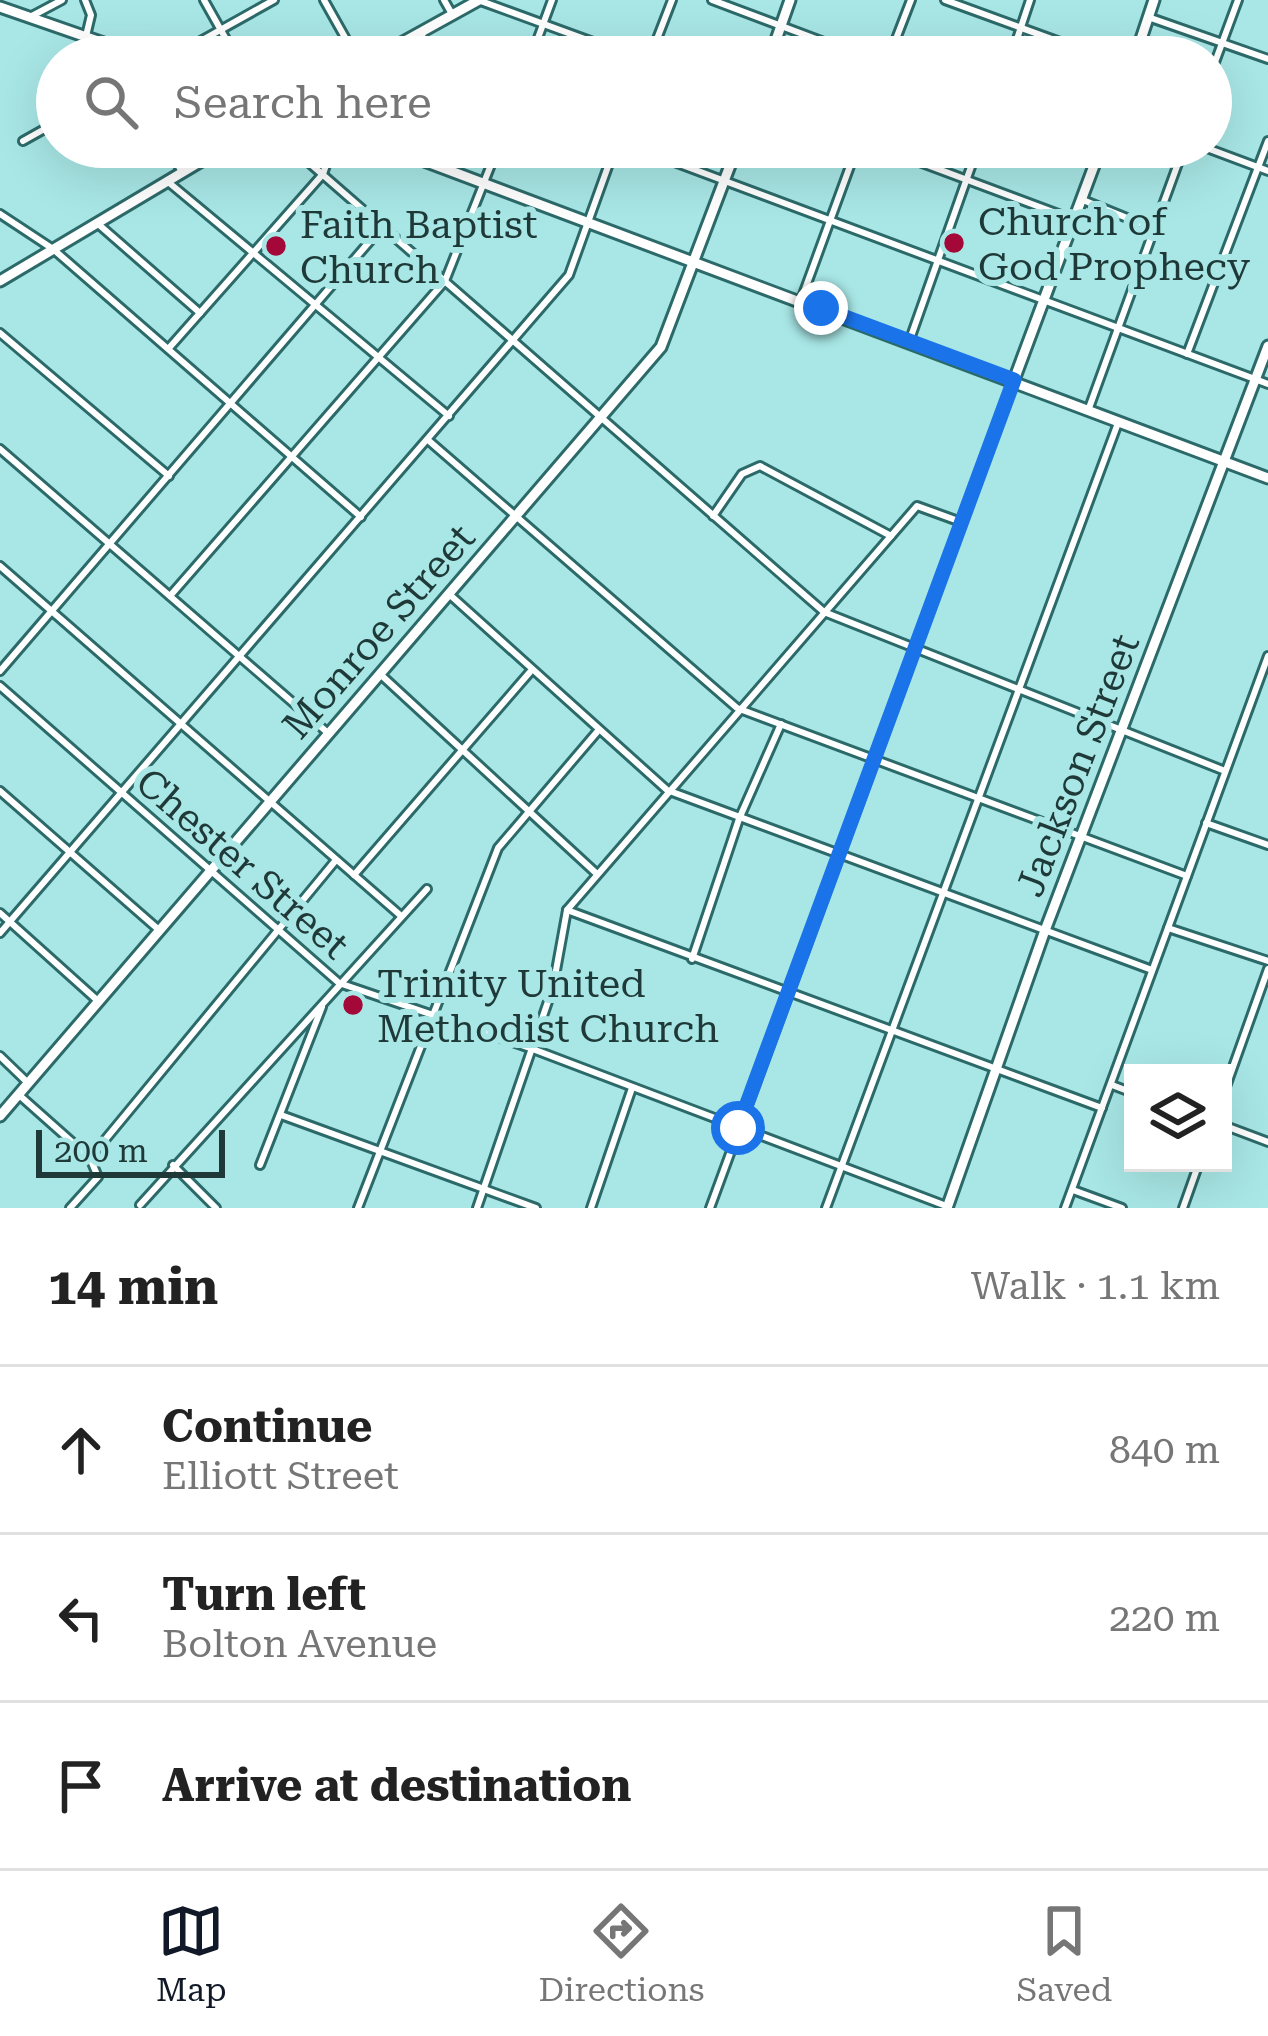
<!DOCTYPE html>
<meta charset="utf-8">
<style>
:root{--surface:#fff;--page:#f6f6f6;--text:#222;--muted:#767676;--line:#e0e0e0;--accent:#111827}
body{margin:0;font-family:"Roboto Serif",serif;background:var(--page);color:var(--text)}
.controls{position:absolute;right:36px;bottom:36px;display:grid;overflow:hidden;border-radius:0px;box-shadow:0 12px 48px #0002}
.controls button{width:108px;height:108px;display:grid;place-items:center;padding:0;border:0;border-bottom:3px solid var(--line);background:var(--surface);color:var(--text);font:60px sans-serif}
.scale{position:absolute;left:36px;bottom:30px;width:189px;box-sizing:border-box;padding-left:12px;border:6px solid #1f3938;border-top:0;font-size:33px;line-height:42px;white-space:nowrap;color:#1f3938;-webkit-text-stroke:9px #a8e7e6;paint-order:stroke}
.stop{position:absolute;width:36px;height:36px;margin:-27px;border:9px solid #1a73e8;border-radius:50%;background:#fff}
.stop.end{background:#1a73e8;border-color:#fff;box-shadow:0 3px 12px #0008}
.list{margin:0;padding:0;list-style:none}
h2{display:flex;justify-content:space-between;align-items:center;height:156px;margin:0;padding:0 48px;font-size:51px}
h2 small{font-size:39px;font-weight:400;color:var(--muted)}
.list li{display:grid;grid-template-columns:78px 1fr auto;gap:36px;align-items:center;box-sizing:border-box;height:168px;padding:0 48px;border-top:3px solid var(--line)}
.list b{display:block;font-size:45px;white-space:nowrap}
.list p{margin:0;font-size:39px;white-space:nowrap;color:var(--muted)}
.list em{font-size:39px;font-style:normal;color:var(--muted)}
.icon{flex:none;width:66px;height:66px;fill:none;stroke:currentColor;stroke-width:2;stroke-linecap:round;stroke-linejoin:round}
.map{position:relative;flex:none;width:1268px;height:1208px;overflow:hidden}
.search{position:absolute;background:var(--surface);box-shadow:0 12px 48px #0002;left:36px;right:36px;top:36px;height:132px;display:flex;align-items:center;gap:30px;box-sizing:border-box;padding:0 42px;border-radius:66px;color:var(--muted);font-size:45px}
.sheet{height:660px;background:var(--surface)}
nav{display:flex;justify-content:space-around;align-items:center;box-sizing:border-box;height:168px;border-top:3px solid var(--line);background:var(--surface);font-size:33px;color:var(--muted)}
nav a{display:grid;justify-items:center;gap:6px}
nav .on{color:var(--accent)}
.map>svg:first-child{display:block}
</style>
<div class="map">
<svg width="1268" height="1208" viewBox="0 0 1268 1208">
<rect width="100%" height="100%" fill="#a8e7e6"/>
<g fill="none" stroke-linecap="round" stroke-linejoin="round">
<defs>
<g id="minor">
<path d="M85,0L91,15L86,36"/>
<path d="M204,0L236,57"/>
<path d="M324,0L356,57"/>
<path d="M444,0L452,14"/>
<path d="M478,0L634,57"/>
<path d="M712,0L864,57"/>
<path d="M945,0L1101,57"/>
<path d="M30,17L62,0"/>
<path d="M1148,17L1268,59"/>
<path d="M172,57L274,0"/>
<path d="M413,57L423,33"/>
<path d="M531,57L552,0"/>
<path d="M650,57L672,0"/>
<path d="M889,57L911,0"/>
<path d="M1011,57L1030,0"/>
<path d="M1211,73L1238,0"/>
<path d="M23,141L57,122"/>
<path d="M168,147L182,172"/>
<path d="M291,147L824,612L1225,771"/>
<path d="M634,147L1268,384"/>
<path d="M879,147L1072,219"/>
<path d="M1204,147L1268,171"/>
<path d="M167,181L449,416"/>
<path d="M1083,200L1154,229"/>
<path d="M0,214L53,249L361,517"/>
<path d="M97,223L200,313"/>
<path d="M801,300L857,147"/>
<path d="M0,333L169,476"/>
<path d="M909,342L978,147"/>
<path d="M169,348L323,174L332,147"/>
<path d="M1187,354L1268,141"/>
<path d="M1089,408L1184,147"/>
<path d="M428,440L737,708L1187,876"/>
<path d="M0,449L328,733"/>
<path d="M713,516L742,474L760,466L891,536"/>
<path d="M0,566L400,915"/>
<path d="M449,594L667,790L1152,970"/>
<path d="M170,596L445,281L498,147"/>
<path d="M0,671L382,227"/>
<path d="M380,674L597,874"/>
<path d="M0,686L339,983L530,1048L949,1207"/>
<path d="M0,791L159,930"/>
<path d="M1206,823L1268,845"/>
<path d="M354,875L530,672"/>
<path d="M567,910L1102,1108"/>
<path d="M0,913L98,1001"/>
<path d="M1168,928L1268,961"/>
<path d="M0,933L569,275L615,147"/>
<path d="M692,959L739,819L781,724"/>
<path d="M0,1056L28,1083"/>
<path d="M1112,1085L1133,1093"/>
<path d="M18,1094L90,1158L98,1177L70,1208"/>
<path d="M1223,1095L1268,969"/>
<path d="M281,1115L536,1208"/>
<path d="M1223,1125L1268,1142"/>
<path d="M90,1158L336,860"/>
<path d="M173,1165L216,1208"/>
<path d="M260,1165L322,1007"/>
<path d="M1073,1190L1122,1208"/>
<path d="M140,1205L427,889"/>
<path d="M358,1208L498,848L597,732"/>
<path d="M477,1208L553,987L567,910L917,506L961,522"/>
<path d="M591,1208L632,1088"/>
<path d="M710,1208L1013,384"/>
<path d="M826,1208L1118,423"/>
<path d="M1065,1208L1268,656"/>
<path d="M1183,1208L1199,1163"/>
</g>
<g id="major">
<path d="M0,7L144,57"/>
<path d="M376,57L479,0"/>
<path d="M770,57L790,0"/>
<path d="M1135,57L1154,0"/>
<path d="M387,147L1268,478"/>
<path d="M0,281L225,147"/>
<path d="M1014,380L1101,147"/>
<path d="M0,1116L661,347L737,147"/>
<path d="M947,1208L1044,933L1268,346"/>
</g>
</defs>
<!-- minor casing -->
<use href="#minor" stroke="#2c6a69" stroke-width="12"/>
<!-- major casing -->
<use href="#major" stroke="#2c6a69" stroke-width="15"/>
<!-- minor -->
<use href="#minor" stroke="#fff" stroke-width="6"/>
<!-- major -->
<use href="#major" stroke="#fff" stroke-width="9"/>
</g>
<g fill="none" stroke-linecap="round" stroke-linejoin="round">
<!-- route -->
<path stroke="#1a73e8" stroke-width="15" d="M738,1128L1014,380L821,308"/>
</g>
<!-- markers -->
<g fill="#a40838" stroke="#a8e7e6" stroke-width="4.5">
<circle cx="954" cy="243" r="12"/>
<circle cx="276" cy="246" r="12"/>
<circle cx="353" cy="1005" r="12"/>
</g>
<g text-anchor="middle" stroke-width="12" stroke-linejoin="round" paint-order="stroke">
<!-- poi labels -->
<g font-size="39" fill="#1f3938" stroke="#a8e7e6" text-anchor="start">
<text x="978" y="235">Church of<tspan x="978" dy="45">God Prophecy</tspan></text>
<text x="300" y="238">Faith Baptist<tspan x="300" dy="45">Church</tspan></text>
<text x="377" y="997">Trinity United<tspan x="377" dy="45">Methodist Church</tspan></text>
</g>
<!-- street labels -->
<g font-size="39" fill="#1f3938" stroke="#a8e7e6">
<text transform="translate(378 631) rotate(-49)" y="14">Monroe Street</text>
<text transform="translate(1077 765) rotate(-69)" y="14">Jackson Street</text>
<text transform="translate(243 863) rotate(41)" y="14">Chester Street</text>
</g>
</g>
</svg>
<div class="controls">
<button><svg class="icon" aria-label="layers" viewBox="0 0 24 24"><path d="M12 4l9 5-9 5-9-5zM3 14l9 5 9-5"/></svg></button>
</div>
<div class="scale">200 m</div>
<div class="stop" style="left:738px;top:1128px"></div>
<div class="stop end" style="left:821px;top:308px"></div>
<div class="search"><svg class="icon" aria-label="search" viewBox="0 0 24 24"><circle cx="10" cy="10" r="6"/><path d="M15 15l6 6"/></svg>Search here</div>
</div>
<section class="sheet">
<h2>14 min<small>Walk · 1.1 km</small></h2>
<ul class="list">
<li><svg class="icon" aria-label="ahead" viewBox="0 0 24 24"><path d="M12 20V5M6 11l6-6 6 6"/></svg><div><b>Continue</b><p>Elliott Street</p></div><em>840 m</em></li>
<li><svg class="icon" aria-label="left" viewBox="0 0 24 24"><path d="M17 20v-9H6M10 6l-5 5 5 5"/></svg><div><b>Turn left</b><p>Bolton Avenue</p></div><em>220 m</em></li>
<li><svg class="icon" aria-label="arrive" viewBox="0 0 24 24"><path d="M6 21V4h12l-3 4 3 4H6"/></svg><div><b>Arrive at destination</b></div></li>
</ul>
</section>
<nav>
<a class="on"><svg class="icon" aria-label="map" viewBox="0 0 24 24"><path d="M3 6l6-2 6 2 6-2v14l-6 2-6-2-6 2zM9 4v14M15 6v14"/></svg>Map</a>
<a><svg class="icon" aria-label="directions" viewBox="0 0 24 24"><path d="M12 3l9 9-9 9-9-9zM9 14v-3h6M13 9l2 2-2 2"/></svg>Directions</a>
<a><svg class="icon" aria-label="saved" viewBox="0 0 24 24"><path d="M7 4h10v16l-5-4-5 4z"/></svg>Saved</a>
</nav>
